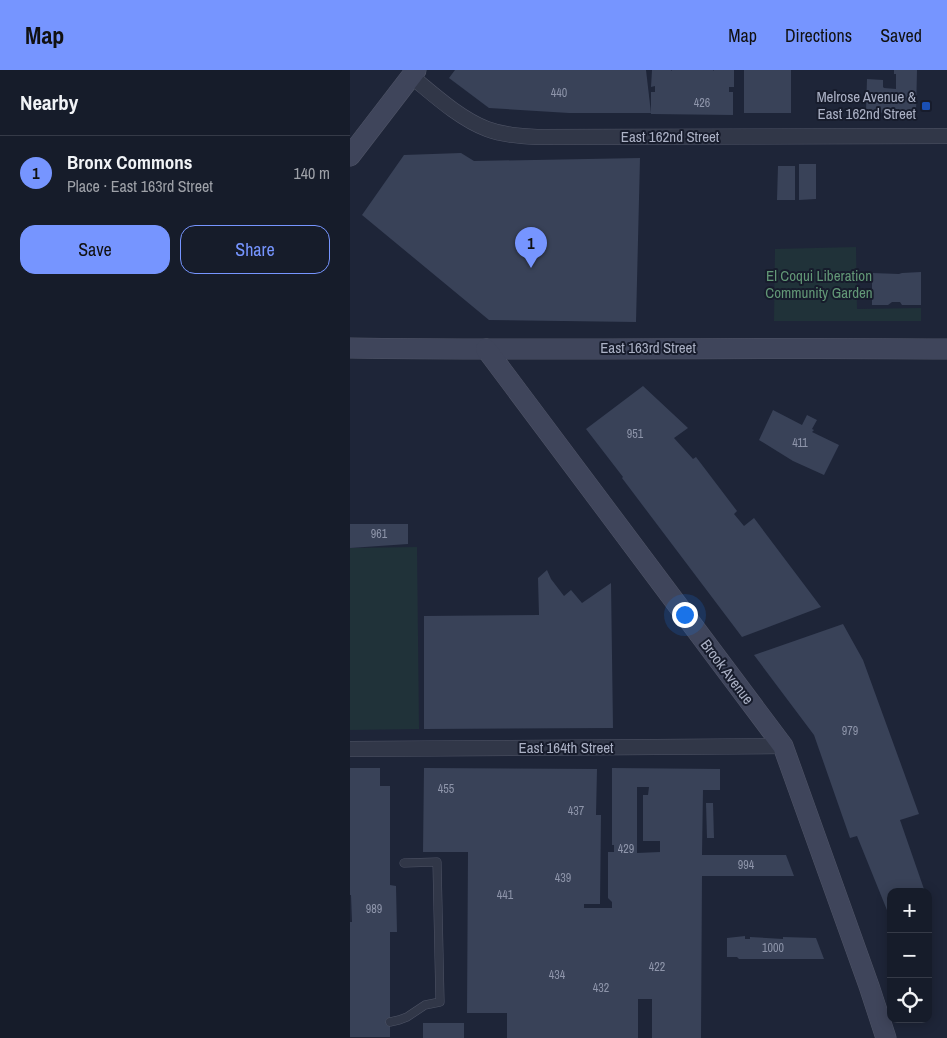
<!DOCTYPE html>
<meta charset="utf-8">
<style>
:root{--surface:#161c2a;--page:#1f2532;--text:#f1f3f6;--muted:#9ea1a8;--line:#353a47;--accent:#7695ff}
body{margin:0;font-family:"Archivo Narrow",sans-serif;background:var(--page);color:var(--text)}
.controls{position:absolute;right:15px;bottom:15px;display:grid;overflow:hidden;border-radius:10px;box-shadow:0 2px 12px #0003}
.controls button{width:45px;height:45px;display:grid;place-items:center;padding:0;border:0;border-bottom:1px solid var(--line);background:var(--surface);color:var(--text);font:25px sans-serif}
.you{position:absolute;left:334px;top:544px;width:18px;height:18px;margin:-12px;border:4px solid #fff;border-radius:50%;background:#1a73e8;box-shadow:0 0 0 8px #1a73e833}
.badge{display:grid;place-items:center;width:32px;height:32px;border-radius:50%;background:var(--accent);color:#111;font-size:16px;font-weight:700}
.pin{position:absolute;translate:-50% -41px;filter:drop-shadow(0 1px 2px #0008)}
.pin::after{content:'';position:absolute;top:26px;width:18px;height:15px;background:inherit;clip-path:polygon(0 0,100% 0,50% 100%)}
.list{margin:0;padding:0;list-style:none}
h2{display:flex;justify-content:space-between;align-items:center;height:65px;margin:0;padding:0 20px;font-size:21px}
h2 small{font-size:16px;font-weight:400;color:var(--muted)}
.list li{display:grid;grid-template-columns:32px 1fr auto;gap:15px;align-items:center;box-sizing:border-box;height:75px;padding:0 20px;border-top:1px solid var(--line)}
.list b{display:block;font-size:19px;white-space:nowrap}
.list p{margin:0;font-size:16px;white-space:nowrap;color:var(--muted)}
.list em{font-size:16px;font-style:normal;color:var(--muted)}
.actions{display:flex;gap:10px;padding:15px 20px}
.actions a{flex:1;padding:11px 0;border:1px solid var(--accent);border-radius:15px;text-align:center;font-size:18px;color:var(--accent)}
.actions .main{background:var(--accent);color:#111}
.icon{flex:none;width:28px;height:28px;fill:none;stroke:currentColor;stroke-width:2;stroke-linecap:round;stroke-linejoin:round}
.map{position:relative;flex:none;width:597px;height:968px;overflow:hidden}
header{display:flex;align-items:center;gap:30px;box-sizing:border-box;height:70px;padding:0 25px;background:var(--accent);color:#111}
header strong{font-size:24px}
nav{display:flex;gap:28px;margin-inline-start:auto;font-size:18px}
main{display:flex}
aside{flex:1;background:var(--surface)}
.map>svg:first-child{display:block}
</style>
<header>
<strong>Map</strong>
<nav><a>Map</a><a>Directions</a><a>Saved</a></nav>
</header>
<main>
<aside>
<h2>Nearby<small></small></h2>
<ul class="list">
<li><span class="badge">1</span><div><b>Bronx Commons</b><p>Place · East 163rd Street</p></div><em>140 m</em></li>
</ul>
<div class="actions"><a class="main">Save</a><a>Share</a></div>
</aside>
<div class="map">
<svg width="597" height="968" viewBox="0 0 597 968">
<rect width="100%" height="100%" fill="#1e2538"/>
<!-- green -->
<g fill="#203239">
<path d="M506,177L507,239L571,238V251H424L425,179Z"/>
<path d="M67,477L69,659L0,660V478Z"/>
</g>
<!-- building -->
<g fill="#394258" fill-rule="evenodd">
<path d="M105,0H296L301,43H219L139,38L99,8Z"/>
<path d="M302,0H321L322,1V0H363L364,1V0H384V17H379V22H383V45L301,44V22H305V16L301,17Z"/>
<rect x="394" y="0" width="47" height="43"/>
<path d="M544,0H567L566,44L516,42L517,9L533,10V17L534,18L546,19V4H544Z"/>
<path d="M111,83L124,91L290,88L286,252L139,250L12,145L54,85Z"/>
<path d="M449,94H466V129L449,130Z"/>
<path d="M428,96H445V130H427Z"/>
<path d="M571,202V235H552L550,232H542L538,235H522V203L549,204L552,203Z"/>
<path d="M293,316L338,358L324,368L343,389L346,387L387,441L384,444L394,456L404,448L471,537L392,567L272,408L273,407L236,359Z"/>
<path d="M423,340L452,355L457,345L467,350L462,359L464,360L462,362L489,375L474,405L443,391L409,370Z"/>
<path d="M0,454H58V474L0,478Z"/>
<path d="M197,500L201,509L214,526L221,520L232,533L261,513L263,658L74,659V546L189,545L188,508Z"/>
<path d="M493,554L513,590L569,744L550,750L575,822H541V850L507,766L500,768L464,665L404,585Z"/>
<path d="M0,698H30V716H40V815L46,816L47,862H40V967H0V852H2L1,825H0Z"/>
<path d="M74,698L247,699L246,745H251L250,834H234V838H262V832L258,828V782H264V775H262V698L370,699V720H353L352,785H436L444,806H352L351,968H302V929H288V968H157V943H117L118,782H73ZM287,717H299L298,725H293V771H310V782L287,783Z"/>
<path d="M356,733H363L364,768H357Z"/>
<path d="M395,866V869H400V867L433,869V867L466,868L474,889H389L387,887H377V868Z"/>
<rect x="73" y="953" width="41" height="15"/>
</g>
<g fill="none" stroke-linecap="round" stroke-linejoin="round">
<defs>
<path id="lane" d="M40,952L49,950L57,947L75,935L90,932L87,792L54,793"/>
<g id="street">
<path d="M61,6C83,24 110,49 137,59C153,65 170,66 187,67L597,66"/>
<path d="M0,679L433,676"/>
</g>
<g id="secondary">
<path d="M0,86L66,0"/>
<path d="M0,278C199,281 398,277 597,279"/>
<path d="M136,279L433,676L519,916L536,968"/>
</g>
</defs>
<!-- lane casing -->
<use href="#lane" stroke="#4f5466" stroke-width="9"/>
<!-- street casing -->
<use href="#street" stroke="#4f5466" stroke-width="16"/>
<!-- secondary casing -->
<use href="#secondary" stroke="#4f5466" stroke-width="21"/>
<!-- lane -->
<use href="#lane" stroke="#313748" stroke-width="8"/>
<!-- street -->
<use href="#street" stroke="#313748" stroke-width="15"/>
<!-- secondary -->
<use href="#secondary" stroke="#3f455b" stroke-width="20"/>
</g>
<!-- markers -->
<rect fill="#1a4fb4" stroke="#171c2c" stroke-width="2" x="571" y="31" width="10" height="10" rx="2.5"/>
<g text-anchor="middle" stroke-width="4" stroke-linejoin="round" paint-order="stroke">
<!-- number labels -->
<g font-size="12" fill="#8e95aa">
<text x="209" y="27">440</text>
<text x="352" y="37">426</text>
<text x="285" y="368">951</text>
<text x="450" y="377">411</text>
<text x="29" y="468">961</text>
<text x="500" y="665">979</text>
<text x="96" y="723">455</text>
<text x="226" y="745">437</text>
<text x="276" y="783">429</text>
<text x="396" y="799">994</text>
<text x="213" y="812">439</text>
<text x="155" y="829">441</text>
<text x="24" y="843">989</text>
<text x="423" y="882">1000</text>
<text x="307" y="901">422</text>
<text x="207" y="909">434</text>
<text x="251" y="922">432</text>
</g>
<!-- poi labels -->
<g font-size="15" fill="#abb1c5" stroke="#171c2c" text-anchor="end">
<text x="566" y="32">Melrose Avenue &amp;<tspan x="566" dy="17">East 162nd Street</tspan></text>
</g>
<!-- street labels -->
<g font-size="15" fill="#abb1c5" stroke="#171c2c">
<text x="320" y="72">East 162nd Street</text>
<text x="298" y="283">East 163rd Street</text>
<text transform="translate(377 602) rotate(53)" y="5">Brook Avenue</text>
<text x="216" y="683">East 164th Street</text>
</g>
<!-- park labels -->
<g font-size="15" fill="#629776" stroke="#171c2c">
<text x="469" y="211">El Coqui Liberation<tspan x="469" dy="17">Community Garden</tspan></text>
</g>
</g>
</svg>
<div class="controls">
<button>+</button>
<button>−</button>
<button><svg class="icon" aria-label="locate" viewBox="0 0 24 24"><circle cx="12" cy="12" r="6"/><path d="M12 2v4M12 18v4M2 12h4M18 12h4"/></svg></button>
</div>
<div class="you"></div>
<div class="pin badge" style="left:181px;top:198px">1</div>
</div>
</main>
